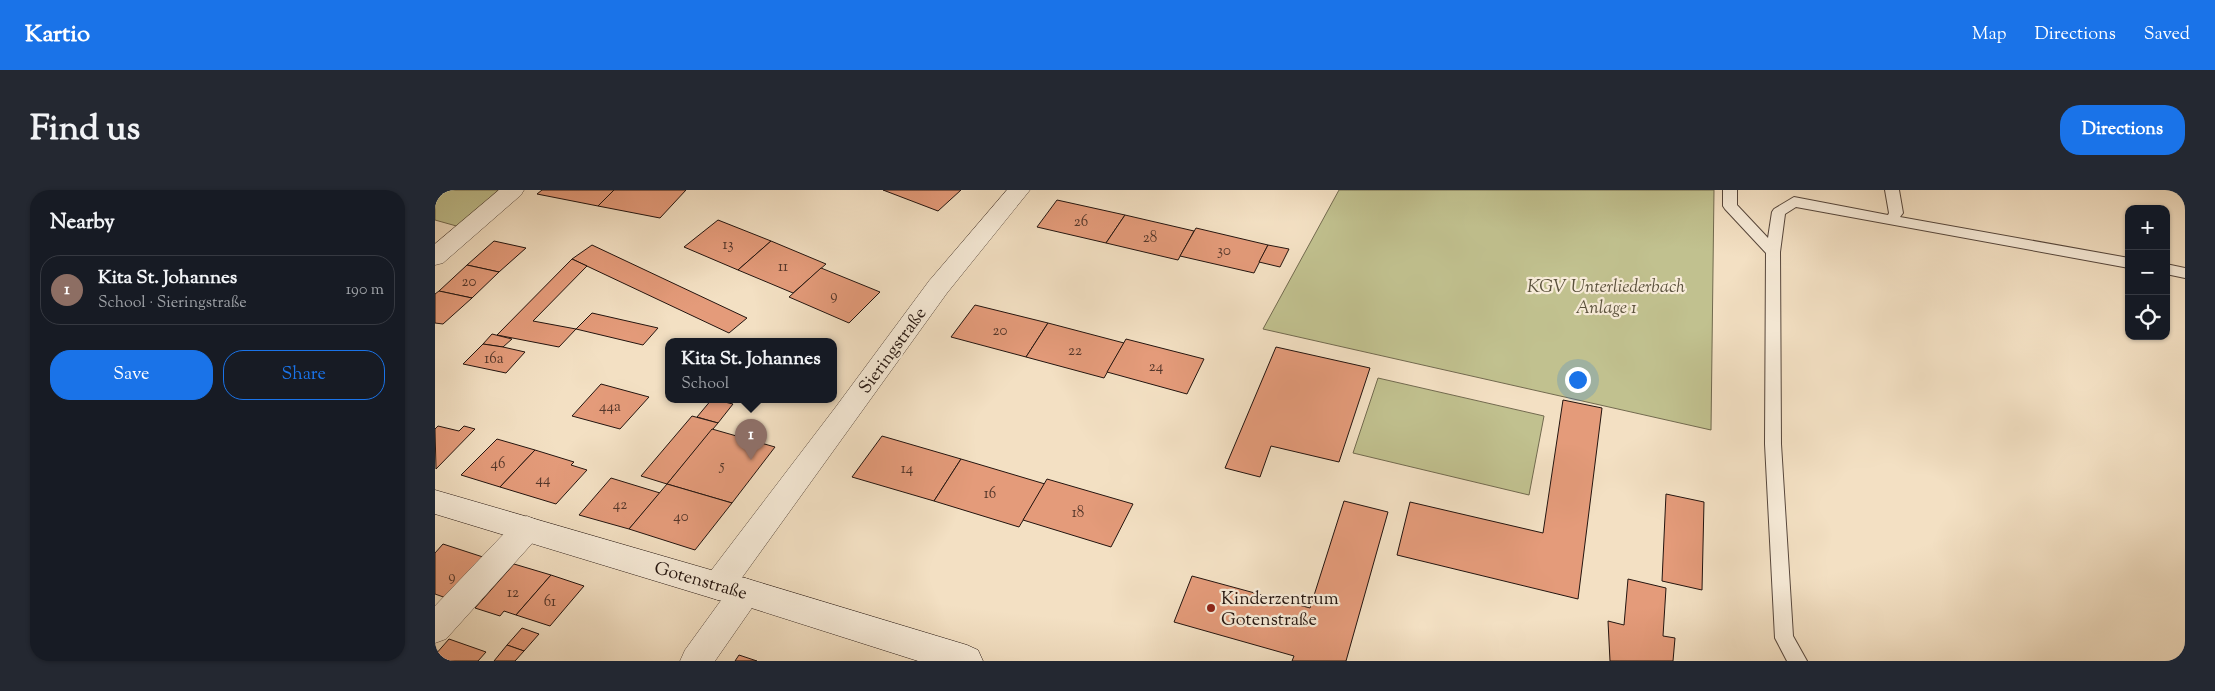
<!DOCTYPE html>
<meta charset="utf-8">
<style>
:root{--surface:#171b24;--page:#242831;--text:#f1f3f6;--muted:#9ea1a6;--line:#363941;--accent:#1a73e8}
body{margin:0;font-family:"Sorts Mill Goudy",serif;background:var(--page);color:var(--text)}
.controls{position:absolute;right:15px;top:15px;display:grid;overflow:hidden;border-radius:10px;box-shadow:0 1px 4px #0004}
.controls button{width:45px;height:45px;display:grid;place-items:center;padding:0;border:0;border-bottom:1px solid var(--line);background:var(--surface);color:var(--text);font:25px sans-serif}
.you{position:absolute;left:1142px;top:189px;width:18px;height:18px;margin:-12px;border:4px solid #fff;border-radius:50%;background:#1a73e8;box-shadow:0 0 0 8px #1a73e833}
.badge{display:grid;place-items:center;width:32px;height:32px;border-radius:50%;background:var(--accent);color:#fff;font-size:16px;font-weight:700}
.pin{position:absolute;translate:-50% -41px;filter:drop-shadow(0 1px 2px #0008)}
.pin::after{content:'';position:absolute;top:26px;width:18px;height:15px;background:inherit;clip-path:polygon(0 0,100% 0,50% 100%)}
.popup{position:absolute;left:230px;top:148px;width:172px;height:65px;box-sizing:border-box;display:grid;place-content:center;border-radius:10px;background:var(--surface);filter:drop-shadow(0 1px 4px #0005);font-size:16px;white-space:nowrap;color:var(--muted)}
.popup b{font-size:19px;color:var(--text)}
.popup::after{content:'';position:absolute;left:50%;top:100%;margin-left:-10px;border:10px solid transparent;border-top-color:var(--surface)}
.list{margin:0;padding:0;list-style:none}
h2{display:flex;justify-content:space-between;align-items:center;height:65px;margin:0;padding:0 20px;font-size:21px}
h2 small{font-size:16px;font-weight:400;color:var(--muted)}
.list li{display:grid;grid-template-columns:32px 1fr auto;gap:15px;align-items:center;box-sizing:border-box;height:70px;margin:0 10px 10px;padding:0 10px;border:1px solid var(--line);border-radius:20px}
.list b{display:block;font-size:19px;white-space:nowrap}
.list p{margin:0;font-size:16px;white-space:nowrap;color:var(--muted)}
.list em{font-size:16px;font-style:normal;color:var(--muted)}
.actions{display:flex;gap:10px;padding:15px 20px}
.actions a{flex:1;padding:11px 0;border:1px solid var(--accent);border-radius:20px;text-align:center;font-size:18px;color:var(--accent)}
.actions .main{background:var(--accent);color:#fff}
.icon{flex:none;width:28px;height:28px;fill:none;stroke:currentColor;stroke-width:2;stroke-linecap:round;stroke-linejoin:round}
.map{position:relative;flex:none;width:1750px;height:471px;overflow:hidden;border-radius:20px}
header{display:flex;align-items:center;gap:30px;box-sizing:border-box;height:70px;padding:0 25px;background:var(--accent);color:#fff}
header strong{font-size:24px}
nav{display:flex;gap:28px;margin-inline-start:auto;font-size:18px}
.intro{display:flex;align-items:center;justify-content:space-between;box-sizing:border-box;height:120px;padding:0 30px}
h1{margin:0;font-size:35px}
.button{padding:12px 22px;border-radius:20px;background:var(--accent);color:#fff;font-size:18px;font-weight:700}
main{display:flex;gap:30px;padding:0 30px}
aside{flex:1;background:var(--surface);border-radius:20px;box-shadow:0 1px 4px #0004}
.map>svg:first-child{display:block}
</style>
<header>
<strong>Kartio</strong>
<nav><a>Map</a><a>Directions</a><a>Saved</a></nav>
</header>
<div class="intro"><h1>Find us</h1><a class="button">Directions</a></div>
<main>
<aside>
<h2>Nearby<small></small></h2>
<ul class="list">
<li><span class="badge" style="background:#8d6e63">1</span><div><b>Kita St. Johannes</b><p>School · Sieringstraße</p></div><em>190 m</em></li>
</ul>
<div class="actions"><a class="main">Save</a><a>Share</a></div>
</aside>
<div class="map">
<svg width="1750" height="471" viewBox="0 0 1750 471">
<rect width="100%" height="100%" fill="#f3e0c3"/>
<filter id="stains"><feTurbulence type="fractalNoise" baseFrequency=".004" numOctaves="4"/><feColorMatrix values="0 0 0 0 .2 0 0 0 0 .09 0 0 0 0 .02 0 0 0 .5 -.17"/></filter>
<radialGradient id="worn" r=".72"><stop offset=".6" stop-color="#630" stop-opacity="0"/><stop offset="1" stop-color="#630" stop-opacity=".3"/></radialGradient>
<!-- green -->
<g fill="#c1c18f" stroke="#726a4f">
<path d="M0,0H63L25,37L0,30Z"/>
<path d="M904,0H1279L1276,240L828,139Z"/>
<path d="M943,188L1109,226L1094,305L918,263Z"/>
</g>
<!-- building -->
<g fill="#e49b7a" stroke="#23140f">
<path d="M107,0H179L163,16L102,4Z"/>
<path d="M179,0H251L225,28L163,16Z"/>
<path d="M448,0H526L503,21Z"/>
<path d="M622,10L690,25L671,53L602,37Z"/>
<path d="M690,25L759,41L743,70L671,53Z"/>
<path d="M283,30L336,51L303,80L249,57Z"/>
<path d="M761,38L833,55L819,83L745,66Z"/>
<path d="M59,51L91,58L64,82L32,75Z"/>
<path d="M336,51L391,74L358,103L303,80Z"/>
<path d="M157,55L312,128L294,143L137,69Z"/>
<path d="M833,55L854,59L845,77L824,72Z"/>
<path d="M137,69L152,76L98,131L141,139L124,157L62,145Z"/>
<path d="M32,75L64,82L37,108L4,101Z"/>
<path d="M386,78L445,102L414,133L354,107Z"/>
<path d="M4,101L37,108L8,134L0,133V104Z"/>
<path d="M540,115L613,133L591,167L516,147Z"/>
<path d="M157,123L223,138L208,155L141,139Z"/>
<path d="M613,133L689,153L669,188L591,167Z"/>
<path d="M57,144L77,149L68,157L48,154Z"/>
<path d="M691,149L769,169L752,204L672,182Z"/>
<path d="M48,154L68,157L90,162L71,183L28,174Z"/>
<path d="M841,157L935,178L904,272L836,256L825,287L790,278Z"/>
<path d="M166,194L214,207L185,239L137,226Z"/>
<path d="M277,209L298,214L283,233L262,227Z"/>
<path d="M1128,210L1167,218L1143,409L962,365L975,312L1108,343Z"/>
<path d="M257,226L283,233L232,294L206,286Z"/>
<path d="M3,236L24,241L29,236L40,239L1,279L0,239Z"/>
<path d="M277,239L340,257L297,313L232,294Z"/>
<path d="M447,246L526,269L499,311L417,287Z"/>
<path d="M62,249L100,260L65,297L26,285Z"/>
<path d="M100,260L139,272L136,275L152,280L121,314L65,297Z"/>
<path d="M526,269L610,294L584,337L499,311Z"/>
<path d="M176,288L225,303L194,339L144,325Z"/>
<path d="M612,289L698,314L676,357L588,330Z"/>
<path d="M232,294L297,313L260,360L194,339Z"/>
<path d="M1231,304L1269,312L1267,400L1227,391Z"/>
<path d="M909,311L953,322L911,471H857L859,466L739,432L757,386L875,418Z"/>
<path d="M8,354L51,368L14,409L0,404V363Z"/>
<path d="M79,374L116,385L81,425L69,421L65,426L40,418Z"/>
<path d="M116,385L149,396L115,436L81,425Z"/>
<path d="M1193,389L1231,398L1228,446L1240,448L1238,471H1175L1173,431L1189,435Z"/>
<path d="M87,438L104,444L89,461L72,455Z"/>
<path d="M14,449L51,462L43,471H0V465Z"/>
<path d="M72,455L89,461L80,471H59Z"/>
<path d="M304,465L322,471H300Z"/>
</g>
<g fill="none" stroke-linecap="round" stroke-linejoin="round">
<defs>
<g id="service">
<path d="M1288,0H1302V15L1333,48L1337,22L1339,19L1359,7L1453,25L1454,23L1450,0H1464L1468,23L1465,27L1694,68V78L1361,17L1350,24L1345,62L1346,254L1358,446L1372,471H1352L1340,448L1330,254L1331,63L1290,19L1288,16Z"/>
<path d="M1731,74L1750,78V88L1731,84Z"/>
</g>
<g id="minor">
<path d="M64,0H89L86,5L8,73L0,75V54Z"/>
<path d="M572,0H595L512,103L306,389L310,388L321,392L326,402L321,412L280,471H245L250,460L287,409L283,410L272,406L268,396L272,386L400,218L494,91Z"/>
<path d="M92,326L102,330L107,339L102,348L11,449L0,453V416L82,330Z"/>
</g>
<path id="secondary" d="M0,300L283,382L310,388L532,455L543,460L548,471H483L310,416L283,410L0,324Z"/>
</defs>
<!-- service casing -->
<use href="#service" stroke="#57473c" stroke-width="2"/>
<!-- minor casing -->
<use href="#minor" stroke="#57473c" stroke-width="1"/>
<!-- secondary casing -->
<use href="#secondary" stroke="#23140f" stroke-width="1"/>
<!-- service -->
<use href="#service" fill="#f7ebd8" fill-rule="evenodd"/>
<!-- minor -->
<use href="#minor" fill="#f7ebd8" fill-rule="evenodd"/>
<!-- secondary -->
<use href="#secondary" fill="#f7ebd8" fill-rule="evenodd"/>
</g>
<!-- markers -->
<circle fill="#8f2418" stroke="#f7ebd8" stroke-width="2" cx="776" cy="418" r="5"/>
<g text-anchor="middle" stroke-width="4.5" stroke-linejoin="round" paint-order="stroke">
<!-- number labels -->
<g font-size="15" fill="#53362a">
<text x="646" y="36">26</text>
<text x="715" y="52">28</text>
<text x="293" y="59">13</text>
<text x="789" y="65">30</text>
<text x="348" y="81">11</text>
<text x="34" y="96">20</text>
<text x="399" y="110">9</text>
<text x="565" y="145">20</text>
<text x="640" y="165">22</text>
<text x="59" y="173">16a</text>
<text x="721" y="181">24</text>
<text x="175" y="221">44a</text>
<text x="63" y="278">46</text>
<text x="287" y="280">5</text>
<text x="472" y="283">14</text>
<text x="108" y="294">44</text>
<text x="555" y="308">16</text>
<text x="185" y="319">42</text>
<text x="643" y="327">18</text>
<text x="246" y="331">40</text>
<text x="17" y="391">9</text>
<text x="78" y="407">12</text>
<text x="115" y="416">61</text>
</g>
<!-- park labels -->
<g font-size="18" font-style="italic" fill="#5a513c" stroke="#f7ebd8">
<text x="1171" y="102">KGV Unterliederbach<tspan x="1171" dy="21">Anlage 1</tspan></text>
</g>
<!-- street labels -->
<g font-size="18" fill="#23140f" stroke="#f7ebd8">
<text transform="translate(457 160) rotate(-54)" y="6">Sieringstraße</text>
<text transform="translate(266 390) rotate(16)" y="6">Gotenstraße</text>
</g>
<!-- poi labels -->
<g font-size="18" fill="#23140f" stroke="#f7ebd8" text-anchor="start">
<text x="786" y="414">Kinderzentrum<tspan x="786" dy="21">Gotenstraße</tspan></text>
</g>
</g>
<rect width="100%" height="100%" filter="url(#stains)"/>
<rect width="100%" height="100%" fill="url(#worn)"/>
</svg>
<div class="controls">
<button>+</button>
<button>−</button>
<button><svg class="icon" aria-label="locate" viewBox="0 0 24 24"><circle cx="12" cy="12" r="6"/><path d="M12 2v4M12 18v4M2 12h4M18 12h4"/></svg></button>
</div>
<div class="you"></div>
<div class="pin badge" style="left:316px;top:270px;background:#8d6e63">1</div>
<div class="popup"><b>Kita St. Johannes</b>School</div>
</div>
</main>
